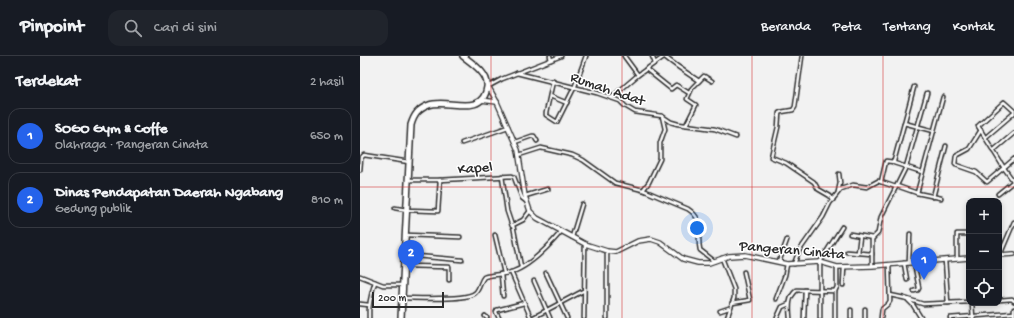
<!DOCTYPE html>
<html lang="id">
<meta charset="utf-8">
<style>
:root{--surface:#171b24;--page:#20242c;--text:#f1f3f6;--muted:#9ea1a6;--line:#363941;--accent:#2563eb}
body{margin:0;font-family:"Gochi Hand",sans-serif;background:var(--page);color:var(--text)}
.controls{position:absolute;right:12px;bottom:12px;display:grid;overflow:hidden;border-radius:8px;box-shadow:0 2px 6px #0003}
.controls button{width:36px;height:36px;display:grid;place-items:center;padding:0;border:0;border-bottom:1px solid var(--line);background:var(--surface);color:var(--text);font:20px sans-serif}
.scale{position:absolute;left:12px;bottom:10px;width:72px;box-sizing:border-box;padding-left:4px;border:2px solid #2b2b2b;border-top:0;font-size:11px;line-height:14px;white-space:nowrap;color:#2b2b2b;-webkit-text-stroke:3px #fff;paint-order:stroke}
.you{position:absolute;left:337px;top:172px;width:14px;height:14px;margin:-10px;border:3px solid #fff;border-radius:50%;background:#1a73e8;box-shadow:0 0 0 6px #1a73e833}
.badge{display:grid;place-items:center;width:26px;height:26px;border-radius:50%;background:var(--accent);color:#fff;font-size:13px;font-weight:700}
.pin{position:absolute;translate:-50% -33px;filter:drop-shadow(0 1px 2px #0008)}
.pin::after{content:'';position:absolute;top:21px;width:14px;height:12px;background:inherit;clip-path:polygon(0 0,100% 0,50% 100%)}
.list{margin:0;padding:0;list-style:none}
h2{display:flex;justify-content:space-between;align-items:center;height:52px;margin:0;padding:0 16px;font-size:17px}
h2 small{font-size:13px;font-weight:400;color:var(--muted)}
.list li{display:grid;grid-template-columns:26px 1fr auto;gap:12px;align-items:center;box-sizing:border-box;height:56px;margin:0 8px 8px;padding:0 8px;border:1px solid var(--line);border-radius:12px}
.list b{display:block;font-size:15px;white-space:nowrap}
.list p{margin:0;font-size:13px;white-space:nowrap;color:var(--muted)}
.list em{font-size:13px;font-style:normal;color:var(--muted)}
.icon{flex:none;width:22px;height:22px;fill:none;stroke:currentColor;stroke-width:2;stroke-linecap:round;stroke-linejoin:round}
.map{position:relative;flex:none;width:654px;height:262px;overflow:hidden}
header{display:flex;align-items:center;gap:24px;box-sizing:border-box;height:56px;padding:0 20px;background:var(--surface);border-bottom:1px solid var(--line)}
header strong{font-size:19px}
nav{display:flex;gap:22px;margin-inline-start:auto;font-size:14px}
.search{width:280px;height:36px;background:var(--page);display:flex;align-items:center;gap:10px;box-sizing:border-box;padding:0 14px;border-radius:12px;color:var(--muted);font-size:15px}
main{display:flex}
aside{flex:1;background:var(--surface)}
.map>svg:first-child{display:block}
</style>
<header>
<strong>Pinpoint</strong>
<div class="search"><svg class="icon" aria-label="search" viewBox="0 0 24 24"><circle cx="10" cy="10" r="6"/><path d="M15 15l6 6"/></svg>Cari di sini</div>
<nav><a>Beranda</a><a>Peta</a><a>Tentang</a><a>Kontak</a></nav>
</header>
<main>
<aside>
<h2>Terdekat<small>2 hasil</small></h2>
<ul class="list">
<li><span class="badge">1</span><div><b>SOGO Gym &amp; Coffe</b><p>Olahraga · Pangeran Cinata</p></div><em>650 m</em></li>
<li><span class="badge">2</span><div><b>Dinas Pendapatan Daerah Ngabang</b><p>Gedung publik</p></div><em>810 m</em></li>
</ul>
</aside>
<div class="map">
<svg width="654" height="262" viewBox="0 0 654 262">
<rect width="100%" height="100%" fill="#f2f2f2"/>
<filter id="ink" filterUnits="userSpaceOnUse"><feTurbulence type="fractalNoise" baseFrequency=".025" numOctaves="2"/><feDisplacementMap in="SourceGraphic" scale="8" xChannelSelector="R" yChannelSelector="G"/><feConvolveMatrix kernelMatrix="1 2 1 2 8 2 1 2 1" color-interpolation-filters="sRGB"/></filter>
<g filter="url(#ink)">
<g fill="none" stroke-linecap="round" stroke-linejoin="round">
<defs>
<g id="street">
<path d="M190,0L191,4"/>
<path d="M264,0L278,19"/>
<path d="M292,0L295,7"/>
<path d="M442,0L435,51L433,54L421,56L419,57L418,71L411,101L426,107L454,126L458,133L470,140L473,144"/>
<path d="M305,1C316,10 327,17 339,25"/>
<path d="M286,13L311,33L316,29L329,37"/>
<path d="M157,17L237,37L260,45L265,50L275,56L302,60L311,66L318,68L355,73L376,81"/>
<path d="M193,25L186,57V59L197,66L215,30L226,0"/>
<path d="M129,30L142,23L201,0"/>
<path d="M554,31L534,105V107L562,116"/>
<path d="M190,40L207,47"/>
<path d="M251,42L278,19L305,0"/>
<path d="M654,55L644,46L618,70L644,112L654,126"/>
<path d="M544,67L574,75"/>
<path d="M326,69L336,49L327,43L332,32L344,20L352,25"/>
<path d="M621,74L609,93L596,100L595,108L596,109L616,116L627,126L654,103"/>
<path d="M626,81L654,57"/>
<path d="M155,86L172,80H174L177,85"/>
<path d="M102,87L148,71"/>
<path d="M633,95L654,77"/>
<path d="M159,99L181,92L212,99L223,104L255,127L283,134L289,126L300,103V87L305,73L302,60"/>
<path d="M0,114L1,102L4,99L49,106"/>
<path d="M142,120L147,155L152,170"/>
<path d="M49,124H80L152,120L154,121L162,142L167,146"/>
<path d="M521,126L526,105L534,106"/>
<path d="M537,130L557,137L581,142"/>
<path d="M283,134L328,153C346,165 336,176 340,194L354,205"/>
<path d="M478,136L480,127L479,118"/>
<path d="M557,137L583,41"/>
<path d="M638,138L654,125"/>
<path d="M165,140L188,133"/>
<path d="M573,141L586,90"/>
<path d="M35,152L47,154L78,155L80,124"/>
<path d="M490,178L513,182"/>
<path d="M46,179L100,181"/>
<path d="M135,179L144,217"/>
<path d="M212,181L222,148"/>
<path d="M247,195V262"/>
<path d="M487,196L512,198"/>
<path d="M498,197L500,180"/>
<path d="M45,199L102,204"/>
<path d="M640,199L654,166"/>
<path d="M640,199V184"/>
<path d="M362,202L374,233V242L367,262"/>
<path d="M597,203V178H609"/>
<path d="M585,204L588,247"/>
<path d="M419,206L427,184"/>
<path d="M549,206L550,178"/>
<path d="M544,207L547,224"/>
<path d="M434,208L439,195L463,161L470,147L481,133L493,129L507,131L518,125L536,131"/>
<path d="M45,210L89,211V224"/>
<path d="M512,210V183L518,177L521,161L546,111L567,37"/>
<path d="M161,211L153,169L163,164L170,155"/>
<path d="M151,216L171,262"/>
<path d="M186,217L207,262"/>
<path d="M141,218L143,240"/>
<path d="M0,220L23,229H42"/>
<path d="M174,225L190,262"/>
<path d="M483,229L484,211"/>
<path d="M475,235L477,231V211"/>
<path d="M554,235L558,234L559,232L554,206"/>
<path d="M530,239L544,242L563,248L609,246"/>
<path d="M43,242C56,242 105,245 115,237C120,233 120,225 124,221C133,218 143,219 152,216C170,210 189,190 201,176"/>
<path d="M416,243L425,219L427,208"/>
<path d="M548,244L553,249L561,262"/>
<path d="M639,244L652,243L654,245"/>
<path d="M372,247L390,244L384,216"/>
<path d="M612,247L613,262"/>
<path d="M0,248L9,249"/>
<path d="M505,253V262"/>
<path d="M360,255L369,252"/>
<path d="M125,260L127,262"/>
<path d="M9,262C8,249 11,238 15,226"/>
<path d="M139,262L136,256L137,254L164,247"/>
<path d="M172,262L223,235"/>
<path d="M224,262L225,188"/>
<path d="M417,262L422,251L429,248"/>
<path d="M430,262C429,251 428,241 437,234L475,235V262"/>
<path d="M444,262L445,234"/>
<path d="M460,262V206L482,171"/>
<path d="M491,262V254"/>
<path d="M521,262L522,253L528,248L530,245L529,209"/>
<path d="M590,262L654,257"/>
<path d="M654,262V253"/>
</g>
<g id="secondary">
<path d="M127,28L137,46L158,94L165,140L170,155L177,162L225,188L247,195L256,196L278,185L291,183L300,186L323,203L338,207H349L369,200L385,199L427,208L460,206L477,211L512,210L609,202"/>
<path d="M121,44L137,46"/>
<path d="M639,199L654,198"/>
</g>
<path id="highway" d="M41,262L51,69C54,59 58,53 69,49C87,42 123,62 127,31C129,18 112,7 103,0"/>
</defs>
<!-- street casing -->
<use href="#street" stroke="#2b2b2b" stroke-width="5.5"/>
<!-- secondary casing -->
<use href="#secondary" stroke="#2b2b2b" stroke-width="6"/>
<!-- highway casing -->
<use href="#highway" stroke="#2b2b2b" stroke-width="8"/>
<!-- street -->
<use href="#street" stroke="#fff" stroke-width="2.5"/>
<!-- secondary -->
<use href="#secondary" stroke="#fff" stroke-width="3.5"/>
<!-- highway -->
<use href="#highway" stroke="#fff" stroke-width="5"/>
</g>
</g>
<!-- grid -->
<path fill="none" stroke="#d62828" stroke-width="1" stroke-opacity="0.55" d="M131,0V262M262,0V262M392,0V262M523,0V262M0,131H654"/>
<g text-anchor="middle" stroke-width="3" stroke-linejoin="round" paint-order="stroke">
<!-- street labels -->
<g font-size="15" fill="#2b2b2b" stroke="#fff">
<text transform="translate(248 32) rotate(19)" y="5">Rumah Adat</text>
<text transform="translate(115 111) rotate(-4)" y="5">Kapel</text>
<text transform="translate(432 193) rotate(5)" y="5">Pangeran Cinata</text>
</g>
</g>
</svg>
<div class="controls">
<button>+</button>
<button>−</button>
<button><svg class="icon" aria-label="locate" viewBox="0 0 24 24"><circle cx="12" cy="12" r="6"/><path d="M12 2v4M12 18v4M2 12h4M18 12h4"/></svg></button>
</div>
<div class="scale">200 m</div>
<div class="you"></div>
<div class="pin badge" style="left:564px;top:224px">1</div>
<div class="pin badge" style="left:51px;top:217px">2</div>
</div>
</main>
